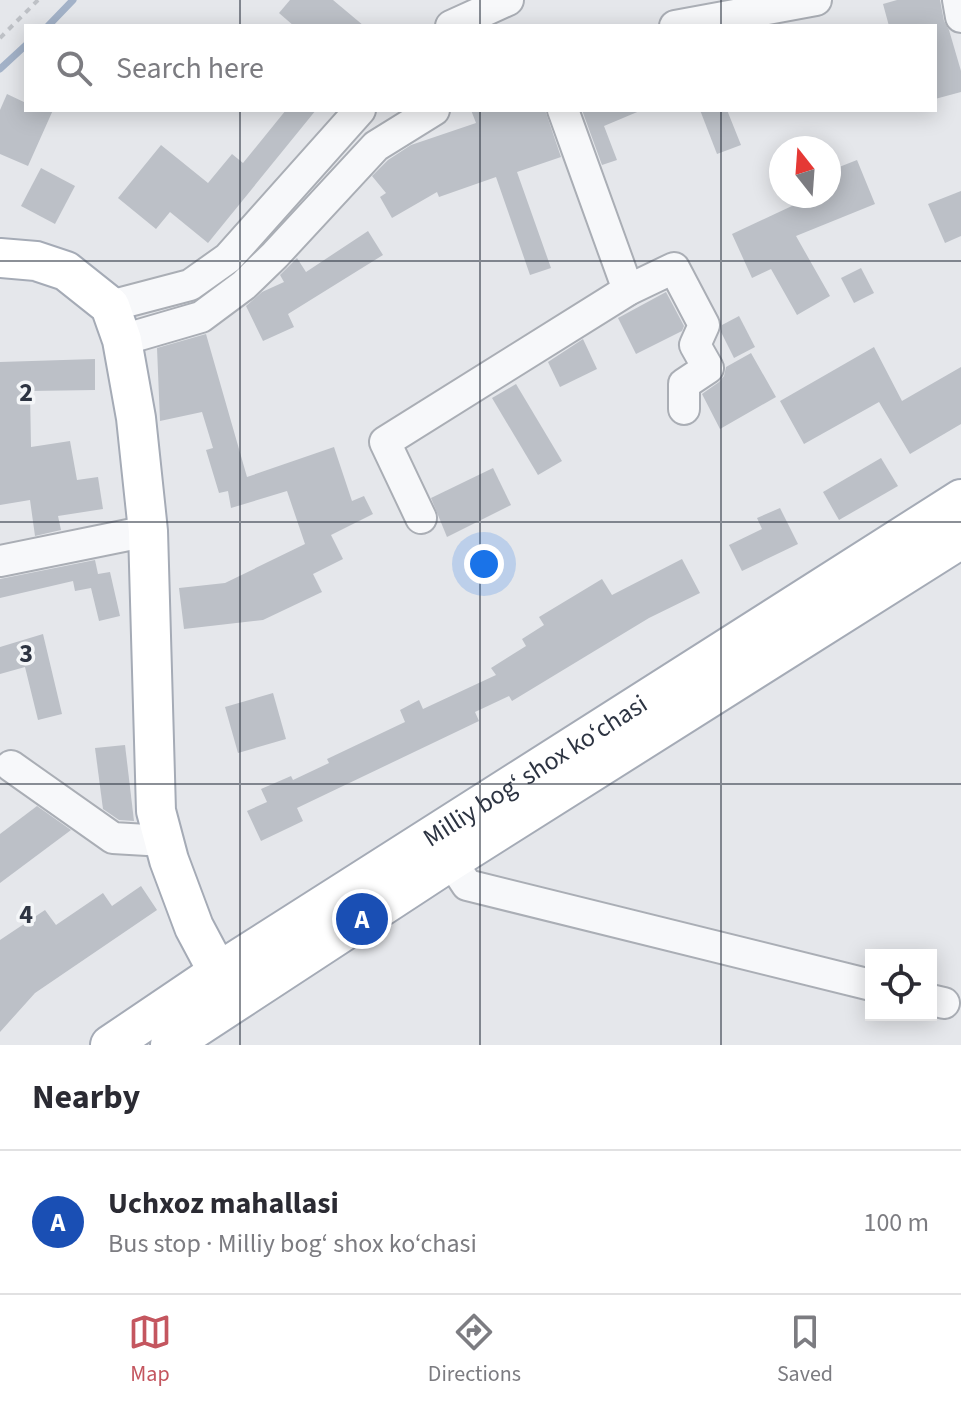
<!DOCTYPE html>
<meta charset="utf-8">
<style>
:root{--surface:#fff;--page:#f2f2f3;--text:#2b2b33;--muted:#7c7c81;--line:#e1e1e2;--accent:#c4565f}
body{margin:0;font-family:"Source Sans 3",sans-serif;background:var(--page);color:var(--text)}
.controls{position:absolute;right:24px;bottom:24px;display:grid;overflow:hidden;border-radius:0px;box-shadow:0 4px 20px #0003}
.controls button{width:72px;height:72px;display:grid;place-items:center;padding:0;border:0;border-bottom:2px solid var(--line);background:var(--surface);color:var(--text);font:40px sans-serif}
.compass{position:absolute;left:769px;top:136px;width:72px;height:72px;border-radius:50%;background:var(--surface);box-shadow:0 4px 20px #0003;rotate:343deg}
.you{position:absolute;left:484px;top:564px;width:28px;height:28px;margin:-20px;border:6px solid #fff;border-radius:50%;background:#1a73e8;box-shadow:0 0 0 12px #1a73e833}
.badge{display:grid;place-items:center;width:52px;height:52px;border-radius:50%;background:var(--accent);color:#fff;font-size:26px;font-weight:700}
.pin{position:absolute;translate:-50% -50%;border:4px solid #fff;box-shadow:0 2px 8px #0006}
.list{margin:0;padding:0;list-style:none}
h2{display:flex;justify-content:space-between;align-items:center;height:104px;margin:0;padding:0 32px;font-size:34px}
h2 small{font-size:26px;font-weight:400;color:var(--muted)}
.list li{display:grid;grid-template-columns:52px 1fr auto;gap:24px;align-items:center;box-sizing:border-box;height:144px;padding:0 32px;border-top:2px solid var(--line)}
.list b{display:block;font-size:30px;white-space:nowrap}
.list p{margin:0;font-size:26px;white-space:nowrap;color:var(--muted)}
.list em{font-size:26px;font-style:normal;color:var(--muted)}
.icon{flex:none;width:44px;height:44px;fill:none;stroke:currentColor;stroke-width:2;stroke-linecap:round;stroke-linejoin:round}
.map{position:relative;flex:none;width:961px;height:1045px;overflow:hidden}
.search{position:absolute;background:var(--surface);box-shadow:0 4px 20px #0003;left:24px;right:24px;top:24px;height:88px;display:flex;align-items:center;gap:20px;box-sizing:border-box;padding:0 28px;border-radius:0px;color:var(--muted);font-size:30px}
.sheet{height:248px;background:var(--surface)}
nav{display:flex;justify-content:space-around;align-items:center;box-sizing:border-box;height:112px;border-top:2px solid var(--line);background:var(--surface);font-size:22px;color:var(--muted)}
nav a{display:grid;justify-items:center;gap:4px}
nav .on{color:var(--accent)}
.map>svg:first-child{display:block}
</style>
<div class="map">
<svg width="961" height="1045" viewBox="0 0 961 1045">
<rect width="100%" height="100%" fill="#e5e7eb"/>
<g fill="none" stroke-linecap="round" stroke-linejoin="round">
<!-- stream -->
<g stroke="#a3b2c8" stroke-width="7">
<path d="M48,26L73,0"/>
<path d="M0,69L26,45"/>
</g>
</g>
<!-- building -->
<g fill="#bcc0c7">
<path d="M290,0H333L364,26H294L279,13Z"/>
<path d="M897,0H940L944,21L949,30L961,71V92L935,99V26H889L883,4Z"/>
<path d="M7,94L26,103V110H53L28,166L0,154V110Z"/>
<path d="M286,110H316L208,243L170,212L156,229L118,198L161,145L208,183L232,154L243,163Z"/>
<path d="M471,110H545L561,157L517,172L551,268L530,275L496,177L439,197L437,192L392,218L380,197L386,193L372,176L388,160L411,145L476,123Z"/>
<path d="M582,110H642L604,126L617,160L602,165Z"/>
<path d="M700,110H727L741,145L717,154Z"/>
<path d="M857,160L875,204L796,236L830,296L797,315L771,269L752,278L732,234L794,205L790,196H829V171Z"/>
<path d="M41,168L75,186L55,224L21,206Z"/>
<path d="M961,191V236L945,243L928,204Z"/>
<path d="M368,231L383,255L288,314L294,327L263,341L246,306L262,292L284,282L280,275L297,258L306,272Z"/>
<path d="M861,268L874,293L854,303L841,278Z"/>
<path d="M666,292L684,326L682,331L636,354L618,318Z"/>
<path d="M739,316L755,347L734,358L721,332L722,325Z"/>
<path d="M206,334L247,477L334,447L352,501L364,496L373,514L331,535L343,559L313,574L322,592L263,620L184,629L179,588L225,583L305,544L287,491L231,508L228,491L219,493L206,450L213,448L202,412L160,421L157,348Z"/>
<path d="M583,339L597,369L560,387L548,362Z"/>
<path d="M874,347L902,401L961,367V424L910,454L879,402L804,444L780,401Z"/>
<path d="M751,353L776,397L720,429L702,394L719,382L724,376L726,367Z"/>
<path d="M95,359V390L30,391L31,447L70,441L77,480L98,477L103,509L58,516L61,530L35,536L30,500L0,505V362Z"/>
<path d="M516,384L562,461L538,475L492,398Z"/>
<path d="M881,458L898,486L839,520L823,492Z"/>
<path d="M493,468L511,505L447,537L431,498Z"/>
<path d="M780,508L798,544L742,571L729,545L762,529L757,518Z"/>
<path d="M682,559L700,593L649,618L512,701L509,696L475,712L479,721L297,808L303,821L261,841L247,811L267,802L261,789L291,776L293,780L329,763L327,759L405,722L400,710L419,700L423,709L496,675L491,668L526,646L522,639L544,625L539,617L602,579L612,595Z"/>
<path d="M95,560L98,574L110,572L120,616L99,621L91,588L75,591L73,581L0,598V579Z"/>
<path d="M43,634L62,714L38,720L25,667L0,674V647Z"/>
<path d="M273,693L286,739L238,753L225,707Z"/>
<path d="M125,745L134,821L119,820L103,809L95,748Z"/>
<path d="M37,806L71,830L0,883V834Z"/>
<path d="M141,886L157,910L35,993L0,1032V940L45,910L56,925L103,893L112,906Z"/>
</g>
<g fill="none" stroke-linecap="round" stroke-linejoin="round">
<defs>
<g id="minor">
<path d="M958,0L961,17"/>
<path d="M451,26L508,0"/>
<path d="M675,26L816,0"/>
<path d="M563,110L628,290"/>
<path d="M110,306L190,285L228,258L360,110"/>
<path d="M122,340L201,317L244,285L275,255L376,146L434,110"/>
<path d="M421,518L385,442L628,290L674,268L704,325L695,345L708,368L684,384V409"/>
<path d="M0,561L148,531"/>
<path d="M11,766L113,838L164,841"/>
<path d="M451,861L467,885L871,985"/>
<path d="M931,1000L944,1003"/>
</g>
<g id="major">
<path d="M0,258L36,261L66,271L110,306L122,340L136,418L148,531L156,811L169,860L194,927L218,972L233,991"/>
<path id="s1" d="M110,1045L218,972L961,499"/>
<path d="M170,1045L451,861L961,539"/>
</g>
</defs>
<!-- minor casing -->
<use href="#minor" stroke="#aaaeb5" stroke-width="34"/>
<!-- major casing -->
<use href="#major" stroke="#a5abb6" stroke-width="42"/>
<!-- path -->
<path stroke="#bec1c6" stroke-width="4" stroke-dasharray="6 6" stroke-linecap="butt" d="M0,38L38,0"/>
<!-- minor -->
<use href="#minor" stroke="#f7f8fa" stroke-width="30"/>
<!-- major -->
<use href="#major" stroke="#fff" stroke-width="38"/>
</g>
<!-- grid -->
<path fill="none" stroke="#2d3442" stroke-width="2" stroke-opacity="0.55" d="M240,0V26M480,0V26M721,0V26M240,110V1045M480,110V1045M721,110V1045M0,261H961M0,522H961M0,784H961"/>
<g text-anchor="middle" stroke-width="7" stroke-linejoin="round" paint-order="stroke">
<!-- street labels -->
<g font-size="26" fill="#2d3442" stroke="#f4f6f8">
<text dy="9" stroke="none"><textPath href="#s1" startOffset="506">Milliy bog‘ shox ko‘chasi</textPath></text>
</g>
</g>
<g font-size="26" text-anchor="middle" font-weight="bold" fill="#2d3442" stroke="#f4f6f8" stroke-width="7" stroke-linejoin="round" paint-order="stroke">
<text x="26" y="401">2</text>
<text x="26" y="662">3</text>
<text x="26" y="923">4</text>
</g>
</svg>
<div class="controls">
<button><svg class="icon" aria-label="locate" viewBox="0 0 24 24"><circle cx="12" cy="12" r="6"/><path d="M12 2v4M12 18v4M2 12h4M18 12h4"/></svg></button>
</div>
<svg class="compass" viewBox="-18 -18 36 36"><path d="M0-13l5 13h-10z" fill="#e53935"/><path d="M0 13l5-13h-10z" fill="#7c7c81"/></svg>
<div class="you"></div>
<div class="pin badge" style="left:362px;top:919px;background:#1a4fb4">A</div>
<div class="search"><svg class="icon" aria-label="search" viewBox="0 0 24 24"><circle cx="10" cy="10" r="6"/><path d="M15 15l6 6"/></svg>Search here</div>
</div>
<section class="sheet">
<h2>Nearby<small></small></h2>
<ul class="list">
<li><span class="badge" style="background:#1a4fb4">A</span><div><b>Uchxoz mahallasi</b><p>Bus stop · Milliy bog‘ shox ko‘chasi</p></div><em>100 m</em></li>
</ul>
</section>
<nav>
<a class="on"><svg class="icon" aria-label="map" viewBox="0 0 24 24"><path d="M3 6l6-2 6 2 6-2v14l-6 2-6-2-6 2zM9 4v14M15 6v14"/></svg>Map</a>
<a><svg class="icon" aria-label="directions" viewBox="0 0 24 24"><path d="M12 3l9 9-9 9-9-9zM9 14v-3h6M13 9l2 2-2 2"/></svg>Directions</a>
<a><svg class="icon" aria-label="saved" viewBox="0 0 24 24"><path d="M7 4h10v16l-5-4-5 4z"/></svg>Saved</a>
</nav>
